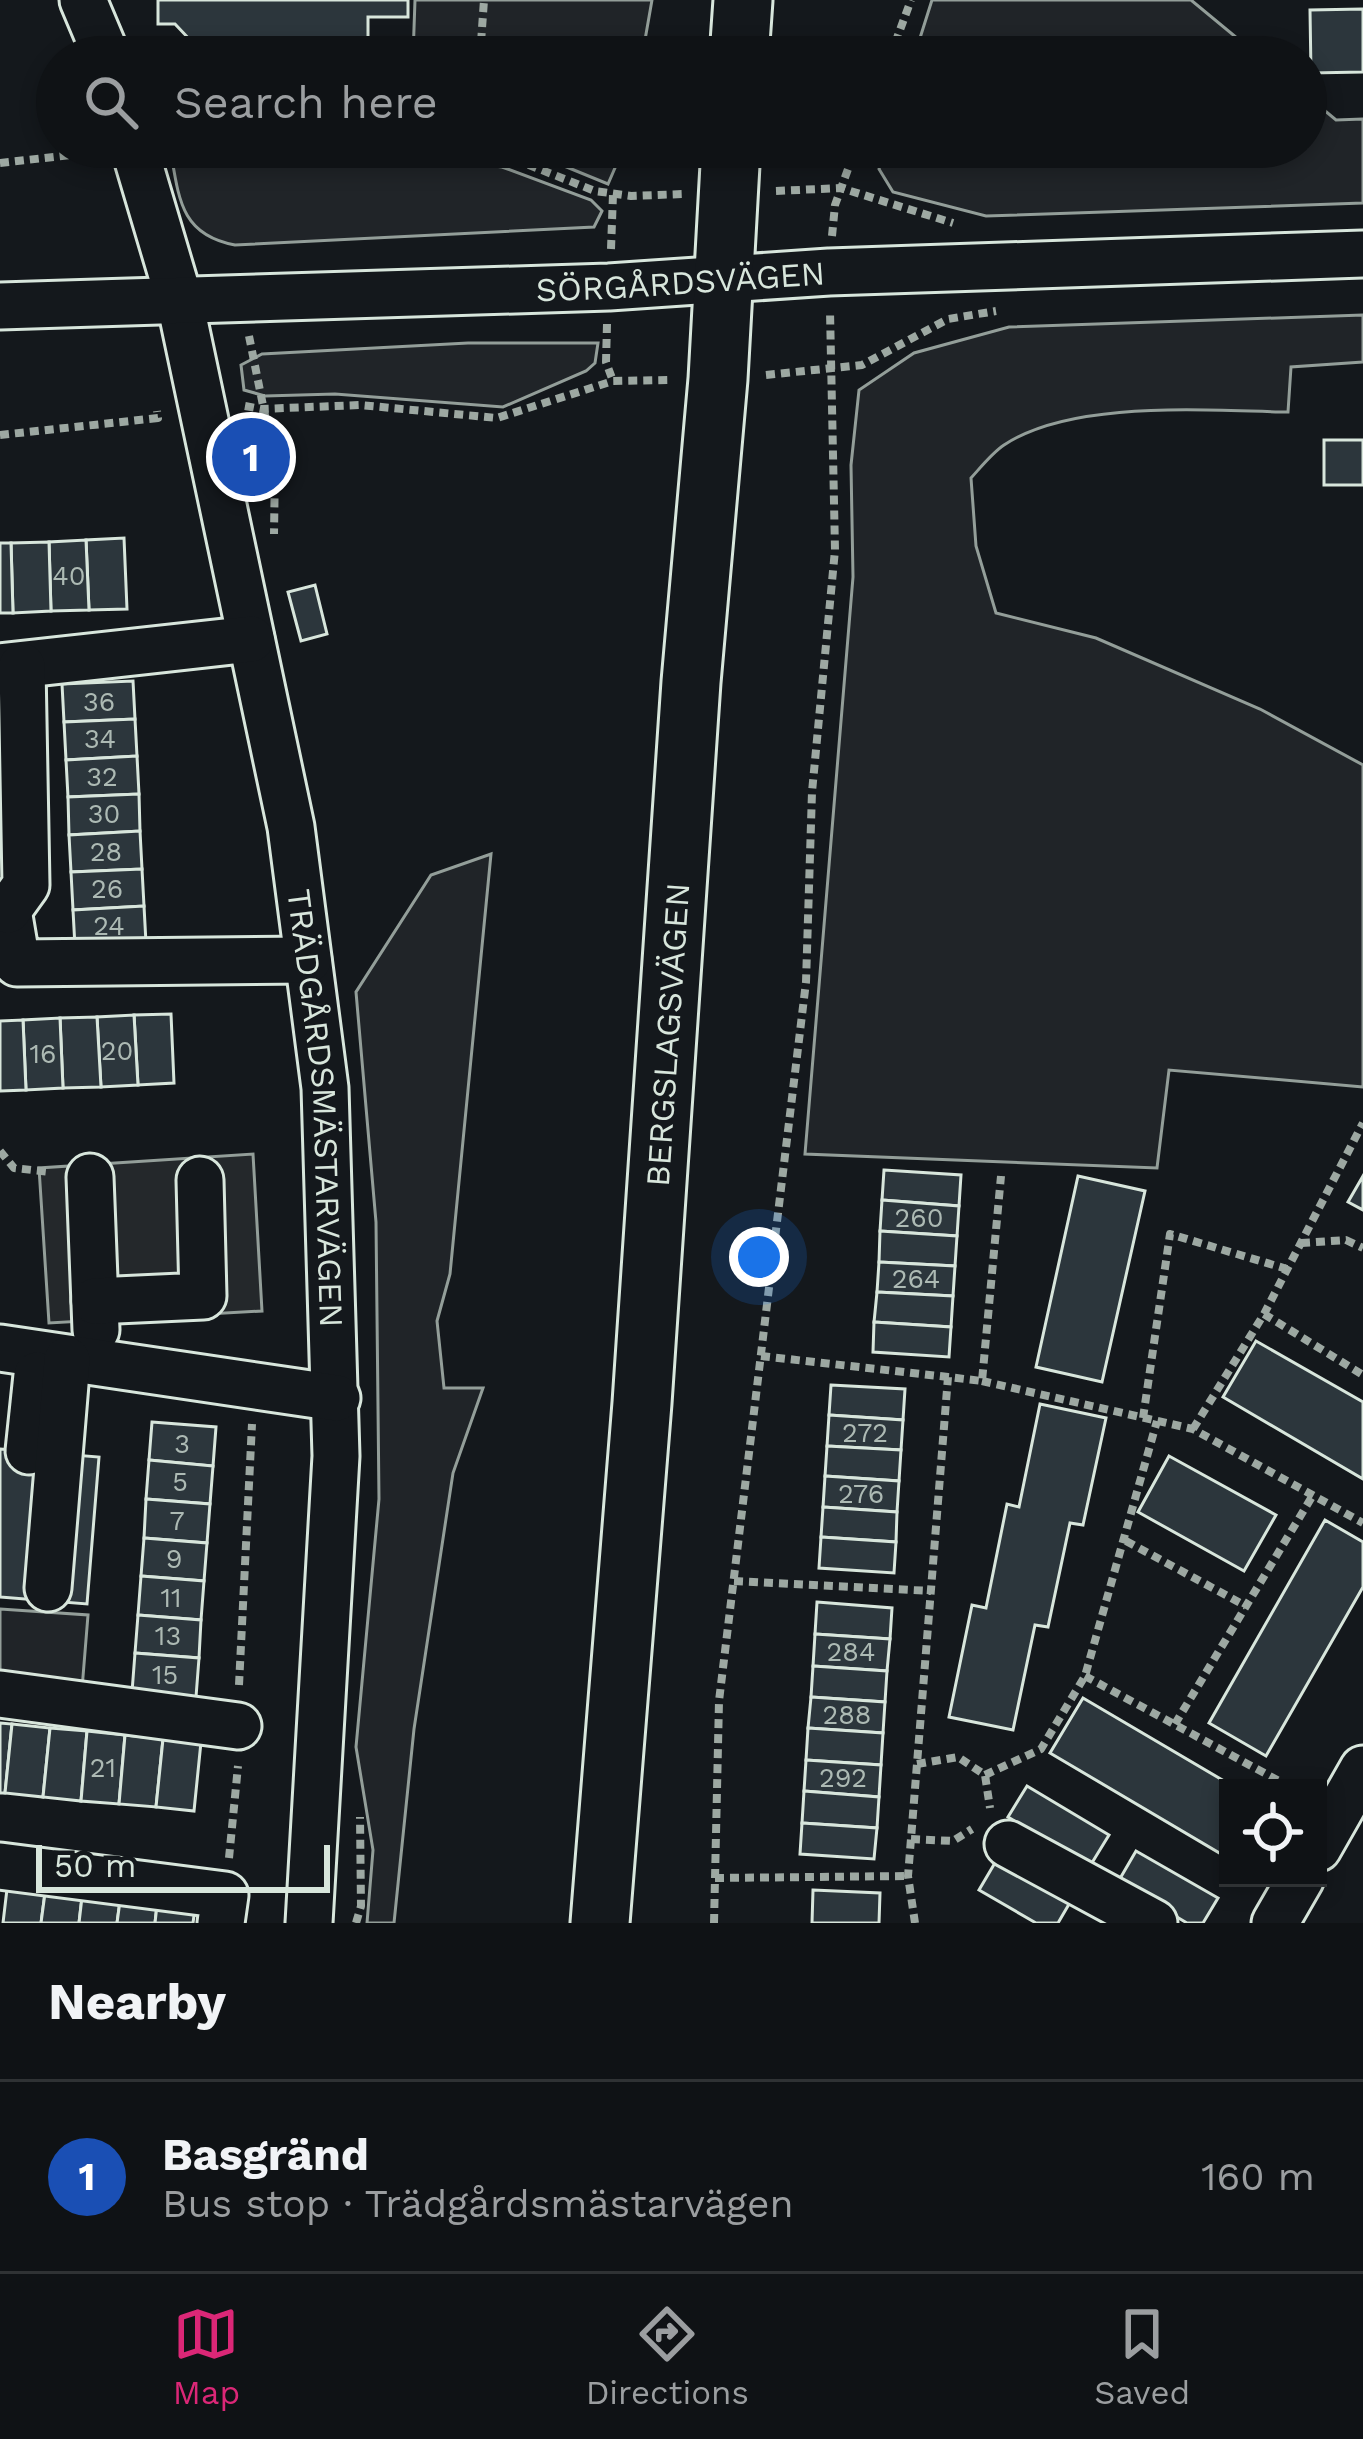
<!DOCTYPE html>
<meta charset="utf-8">
<style>
:root{--surface:#0f1215;--page:#181b1e;--text:#f1f3f6;--muted:#9b9ea0;--line:#2f3234;--accent:#db2777}
body{margin:0;font-family:"Work Sans",sans-serif;background:var(--page);color:var(--text)}
.controls{position:absolute;right:36px;bottom:36px;display:grid;overflow:hidden;border-radius:0px;box-shadow:0 6px 18px #0003}
.controls button{width:108px;height:108px;display:grid;place-items:center;padding:0;border:0;border-bottom:3px solid var(--line);background:var(--surface);color:var(--text);font:60px sans-serif}
.scale{position:absolute;left:36px;bottom:30px;width:294px;box-sizing:border-box;padding-left:12px;border:6px solid #d8e6dc;border-top:0;font-size:33px;line-height:42px;white-space:nowrap;color:#d8e6dc;-webkit-text-stroke:9px #14181c;paint-order:stroke}
.you{position:absolute;left:759px;top:1257px;width:42px;height:42px;margin:-30px;border:9px solid #fff;border-radius:50%;background:#1a73e8;box-shadow:0 0 0 18px #1a73e833}
.badge{display:grid;place-items:center;width:78px;height:78px;border-radius:50%;background:var(--accent);color:#fff;font-size:39px;font-weight:700}
.pin{position:absolute;translate:-50% -50%;border:6px solid #fff;box-shadow:0 3px 12px #0006}
.list{margin:0;padding:0;list-style:none}
h2{display:flex;justify-content:space-between;align-items:center;height:156px;margin:0;padding:0 48px;font-size:51px}
h2 small{font-size:39px;font-weight:400;color:var(--muted)}
.list li{display:grid;grid-template-columns:78px 1fr auto;gap:36px;align-items:center;box-sizing:border-box;height:192px;padding:0 48px;border-top:3px solid var(--line)}
.list b{display:block;font-size:45px;white-space:nowrap}
.list p{margin:0;font-size:39px;white-space:nowrap;color:var(--muted)}
.list em{font-size:39px;font-style:normal;color:var(--muted)}
.icon{flex:none;width:66px;height:66px;fill:none;stroke:currentColor;stroke-width:2;stroke-linecap:round;stroke-linejoin:round}
.map{position:relative;flex:none;width:1363px;height:1923px;overflow:hidden}
.search{position:absolute;background:var(--surface);box-shadow:0 6px 18px #0003;left:36px;right:36px;top:36px;height:132px;display:flex;align-items:center;gap:30px;box-sizing:border-box;padding:0 42px;border-radius:66px;color:var(--muted);font-size:45px}
.sheet{height:348px;background:var(--surface)}
nav{display:flex;justify-content:space-around;align-items:center;box-sizing:border-box;height:168px;border-top:3px solid var(--line);background:var(--surface);font-size:33px;color:var(--muted)}
nav a{display:grid;justify-items:center;gap:6px}
nav .on{color:var(--accent)}
.map>svg:first-child{display:block}
</style>
<div class="map">
<svg width="1363" height="1923" viewBox="0 0 1363 1923">
<rect width="100%" height="100%" fill="#14181c"/>
<!-- green -->
<g fill="#202428" stroke="#939e99" stroke-width="3">
<path d="M415,0H652L642,57H413Z"/>
<path d="M932,0H1191L1260,57H914Z"/>
<path d="M1306,95L1336,120L1363,119V203L986,216L893,192L879,169L885,147H1306Z"/>
<path d="M501,147H624L608,184L530,152Z"/>
<path d="M184,149L404,154L502,167L591,200L602,211L594,227L235,245C182,235 179,201 171,153Z"/>
<path d="M1363,315V362L1291,367L1288,412C1208,411 1073,399 1004,445C992,453 981,467 971,478L976,546L996,613L1096,638L1260,709L1363,765V1087L1169,1070L1157,1168L805,1154L853,577L851,465L859,390L914,353L1009,327Z"/>
<path d="M468,343H598L595,363L586,371L503,407L335,394L265,396L244,390L241,365L262,354Z"/>
<path d="M491,854L450,1274L437,1321L444,1388H483L453,1473L414,1729L394,1923H367L373,1850L356,1747L379,1499L376,1222L356,992L431,875Z"/>
<path d="M0,1609L88,1615L82,1689L0,1683Z"/>
</g>
<!-- parking -->
<path fill="#24282b" stroke="#939e99" stroke-width="3" d="M253,1154L262,1311L49,1323L39,1168Z"/>
<!-- building -->
<g fill="#2c363c" stroke="#d8e6dc" stroke-width="3">
<path d="M158,0H408V17H368V57H193V43L175,24H158Z"/>
<path d="M1363,9V72L1311,73L1310,10Z"/>
<rect x="1324" y="440" width="39" height="45"/>
<path d="M124,538L127,609L89,610L86,540Z"/>
<path d="M86,540L89,610L51,611L49,542Z"/>
<path d="M49,542L51,611L13,613L11,543Z"/>
<path d="M0,543H11L13,613H0Z"/>
<path d="M315,585L327,634L301,641L288,592Z"/>
<path d="M133,681L135,719L64,722L62,684Z"/>
<path d="M135,719L137,756L66,760L64,722Z"/>
<path d="M137,756L139,794L68,797L66,760Z"/>
<path d="M139,794L140,831L69,835L68,797Z"/>
<path d="M140,831L142,869L71,872L69,835Z"/>
<path d="M142,869L144,906L73,910L71,872Z"/>
<path d="M144,906L146,943L75,947L73,910Z"/>
<path d="M171,1014L174,1083L138,1085L134,1015Z"/>
<path d="M134,1015L138,1085L101,1087L97,1017Z"/>
<path d="M97,1017L101,1087L63,1088L60,1018Z"/>
<path d="M60,1018L63,1088L26,1090L23,1020Z"/>
<path d="M23,1020L26,1090L0,1091V1021Z"/>
<path d="M884,1170L961,1175L959,1206L882,1200Z"/>
<path d="M1078,1176L1145,1191L1102,1382L1036,1367Z"/>
<path d="M1363,1176V1210L1348,1202Z"/>
<path d="M882,1200L959,1206L957,1236L880,1231Z"/>
<path d="M880,1231L957,1236L955,1266L879,1262Z"/>
<path d="M879,1262L955,1266L953,1296L877,1292Z"/>
<path d="M877,1292L953,1296L951,1327L874,1322Z"/>
<path d="M874,1322L951,1327L949,1357L873,1352Z"/>
<path d="M1256,1341L1363,1402V1479L1223,1397Z"/>
<path d="M831,1385L905,1389L903,1420L829,1415Z"/>
<path d="M1040,1404L1106,1418L1083,1525L1070,1523L1048,1627L1035,1625L1013,1730L949,1717L972,1605L986,1608L1007,1504L1019,1507Z"/>
<path d="M829,1415L903,1420L901,1450L827,1446Z"/>
<path d="M152,1422L216,1427L213,1466L149,1460Z"/>
<path d="M827,1446L901,1450L899,1481L825,1476Z"/>
<path d="M0,1449L99,1457L87,1604L0,1597Z"/>
<path d="M1169,1456L1276,1515L1244,1571L1138,1512Z"/>
<path d="M149,1460L213,1466L210,1504L146,1499Z"/>
<path d="M825,1476L899,1481L897,1512L823,1507Z"/>
<path d="M146,1499L210,1504L207,1543L144,1538Z"/>
<path d="M823,1507L897,1512L896,1542L821,1537Z"/>
<path d="M1325,1520L1363,1542V1587L1266,1756L1209,1723Z"/>
<path d="M821,1537L896,1542L894,1573L819,1568Z"/>
<path d="M144,1538L207,1543L204,1581L141,1576Z"/>
<path d="M141,1576L204,1581L201,1620L138,1615Z"/>
<path d="M817,1602L892,1608L890,1639L815,1634Z"/>
<path d="M138,1615L201,1620L199,1658L135,1653Z"/>
<path d="M815,1634L890,1639L887,1671L813,1666Z"/>
<path d="M135,1653L199,1658L196,1697L132,1692Z"/>
<path d="M813,1666L887,1671L885,1702L811,1697Z"/>
<path d="M811,1697L885,1702L883,1733L808,1728Z"/>
<path d="M1083,1698L1236,1788H1228V1858L1050,1753Z"/>
<path d="M0,1723L12,1724L5,1793H0Z"/>
<path d="M12,1724L50,1728L43,1797L5,1793Z"/>
<path d="M50,1728L87,1731L81,1801L43,1797Z"/>
<path d="M808,1728L883,1733L881,1765L806,1760Z"/>
<path d="M87,1731L125,1735L119,1804L81,1801Z"/>
<path d="M125,1735L163,1739L156,1807L119,1804Z"/>
<path d="M163,1739L201,1742L194,1811L156,1807Z"/>
<path d="M806,1760L881,1765L879,1797L804,1791Z"/>
<path d="M1027,1786L1109,1835L1090,1866L1008,1817Z"/>
<path d="M804,1791L879,1797L877,1828L802,1823Z"/>
<path d="M802,1823L877,1828L874,1859L800,1854Z"/>
<path d="M1136,1851L1218,1898L1203,1923H1187L1118,1882Z"/>
<path d="M999,1856L1072,1899L1058,1923H1036L979,1890Z"/>
<path d="M7,1889L45,1893L41,1923H3Z"/>
<path d="M813,1890L880,1893L879,1923H812Z"/>
<path d="M45,1893L82,1897L79,1923H41Z"/>
<path d="M82,1897L120,1901L117,1923H79Z"/>
<path d="M120,1901L157,1905L155,1923H117Z"/>
<path d="M157,1905L195,1908L193,1923H155Z"/>
</g>
<g fill="none" stroke-linecap="round" stroke-linejoin="round">
<defs>
<g id="minor">
<path d="M83,0L107,57"/>
<path id="s1" d="M134,147L180,302L291,827L325,1088L336,1456L309,1923"/>
<path id="s2" d="M0,306L609,287L829,272L1363,254"/>
<path d="M0,667L251,639"/>
<path d="M0,910H8L17,963L308,960"/>
<path d="M8,910L26,885L22,666"/>
<path d="M90,1177L96,1330"/>
<path d="M95,1301L203,1296L200,1180"/>
<path d="M0,1348L337,1398"/>
<path d="M29,1451L37,1375"/>
<path d="M48,1588L67,1360"/>
<path d="M0,1694L238,1726"/>
<path d="M1008,1844L1154,1923"/>
<path d="M1318,1848L1363,1769"/>
<path d="M0,1866L225,1895L221,1923"/>
<path d="M1275,1923L1301,1878"/>
</g>
<g id="major">
<path d="M739,57L743,0"/>
<path id="s3" d="M600,1923L642,1403L691,682L718,379L731,147"/>
</g>
</defs>
<!-- minor casing -->
<use href="#minor" stroke="#d8e6dc" stroke-width="51"/>
<!-- major casing -->
<use href="#major" stroke="#d8e6dc" stroke-width="63"/>
<!-- path -->
<g stroke="#9da8a2" stroke-width="8" stroke-dasharray="9 6" stroke-linecap="butt">
<path d="M480,57L484,0"/>
<path d="M890,57L911,0"/>
<path d="M290,147L473,150L529,165L595,191L631,196L683,194"/>
<path d="M0,163L97,152"/>
<path d="M776,191L841,188L953,223"/>
<path d="M832,236L835,205L856,147"/>
<path d="M611,249L613,194"/>
<path d="M607,324L606,362L613,381"/>
<path d="M249,336L275,465L274,534"/>
<path d="M766,375L862,365L948,319L996,311"/>
<path d="M245,406L261,409L360,405L497,418L613,381L673,380"/>
<path d="M0,435L158,418L157,411"/>
<path d="M0,1151L14,1168L50,1172"/>
<path d="M1301,1243L1346,1240L1363,1248"/>
<path d="M1264,1314L1363,1375"/>
<path d="M761,1356L948,1377"/>
<path d="M982,1381L1193,1429L1363,1523"/>
<path d="M1143,1418L1170,1234L1287,1269"/>
<path d="M1193,1429L1264,1314L1363,1123"/>
<path d="M1126,1541L1246,1606"/>
<path d="M734,1581L931,1591"/>
<path d="M1085,1676L1292,1788"/>
<path d="M239,1685L252,1424"/>
<path d="M1175,1724L1313,1495"/>
<path d="M917,1764L958,1757L985,1775L990,1808"/>
<path d="M985,1775L1041,1749L1085,1676L1157,1421"/>
<path d="M911,1839L953,1841L972,1829"/>
<path d="M229,1858L238,1766"/>
<path d="M715,1878L908,1876"/>
<path d="M356,1923L361,1906L360,1817"/>
<path d="M714,1923L719,1701L806,982L812,792L835,550L830,311"/>
<path d="M915,1923L908,1876L948,1377L982,1381L1001,1176"/>
</g>
<!-- minor -->
<use href="#minor" stroke="#14181c" stroke-width="45"/>
<!-- major -->
<use href="#major" stroke="#14181c" stroke-width="57"/>
</g>
<g text-anchor="middle" stroke-width="9" stroke-linejoin="round" paint-order="stroke">
<!-- number labels -->
<g font-size="27" fill="#adbab4">
<text x="69" y="585">40</text>
<text x="99" y="711">36</text>
<text x="100" y="748">34</text>
<text x="102" y="786">32</text>
<text x="104" y="823">30</text>
<text x="106" y="861">28</text>
<text x="107" y="898">26</text>
<text x="109" y="935">24</text>
<text x="117" y="1060">20</text>
<text x="43" y="1063">16</text>
<text x="919" y="1227">260</text>
<text x="916" y="1288">264</text>
<text x="865" y="1442">272</text>
<text x="182" y="1453">3</text>
<text x="180" y="1491">5</text>
<text x="861" y="1503">276</text>
<text x="177" y="1530">7</text>
<text x="174" y="1568">9</text>
<text x="171" y="1607">11</text>
<text x="168" y="1645">13</text>
<text x="851" y="1661">284</text>
<text x="165" y="1684">15</text>
<text x="847" y="1724">288</text>
<text x="103" y="1777">21</text>
<text x="843" y="1787">292</text>
</g>
<!-- street labels -->
<g font-size="33" fill="#d8e6dc" stroke="#14181c">
<text dy="12" stroke="none"><textPath href="#s2" startOffset="681">SÖRGÅRDSVÄGEN</textPath></text>
<text dy="12" stroke="none"><textPath href="#s3" startOffset="891">BERGSLAGSVÄGEN</textPath></text>
<text dy="12" stroke="none"><textPath href="#s1" startOffset="981">TRÄDGÅRDSMÄSTARVÄGEN</textPath></text>
</g>
</g>
</svg>
<div class="controls">
<button><svg class="icon" aria-label="locate" viewBox="0 0 24 24"><circle cx="12" cy="12" r="6"/><path d="M12 2v4M12 18v4M2 12h4M18 12h4"/></svg></button>
</div>
<div class="scale">50 m</div>
<div class="you"></div>
<div class="pin badge" style="left:251px;top:457px;background:#1a4fb4">1</div>
<div class="search"><svg class="icon" aria-label="search" viewBox="0 0 24 24"><circle cx="10" cy="10" r="6"/><path d="M15 15l6 6"/></svg>Search here</div>
</div>
<section class="sheet">
<h2>Nearby<small></small></h2>
<ul class="list">
<li><span class="badge" style="background:#1a4fb4">1</span><div><b>Basgränd</b><p>Bus stop · Trädgårdsmästarvägen</p></div><em>160 m</em></li>
</ul>
</section>
<nav>
<a class="on"><svg class="icon" aria-label="map" viewBox="0 0 24 24"><path d="M3 6l6-2 6 2 6-2v14l-6 2-6-2-6 2zM9 4v14M15 6v14"/></svg>Map</a>
<a><svg class="icon" aria-label="directions" viewBox="0 0 24 24"><path d="M12 3l9 9-9 9-9-9zM9 14v-3h6M13 9l2 2-2 2"/></svg>Directions</a>
<a><svg class="icon" aria-label="saved" viewBox="0 0 24 24"><path d="M7 4h10v16l-5-4-5 4z"/></svg>Saved</a>
</nav>
